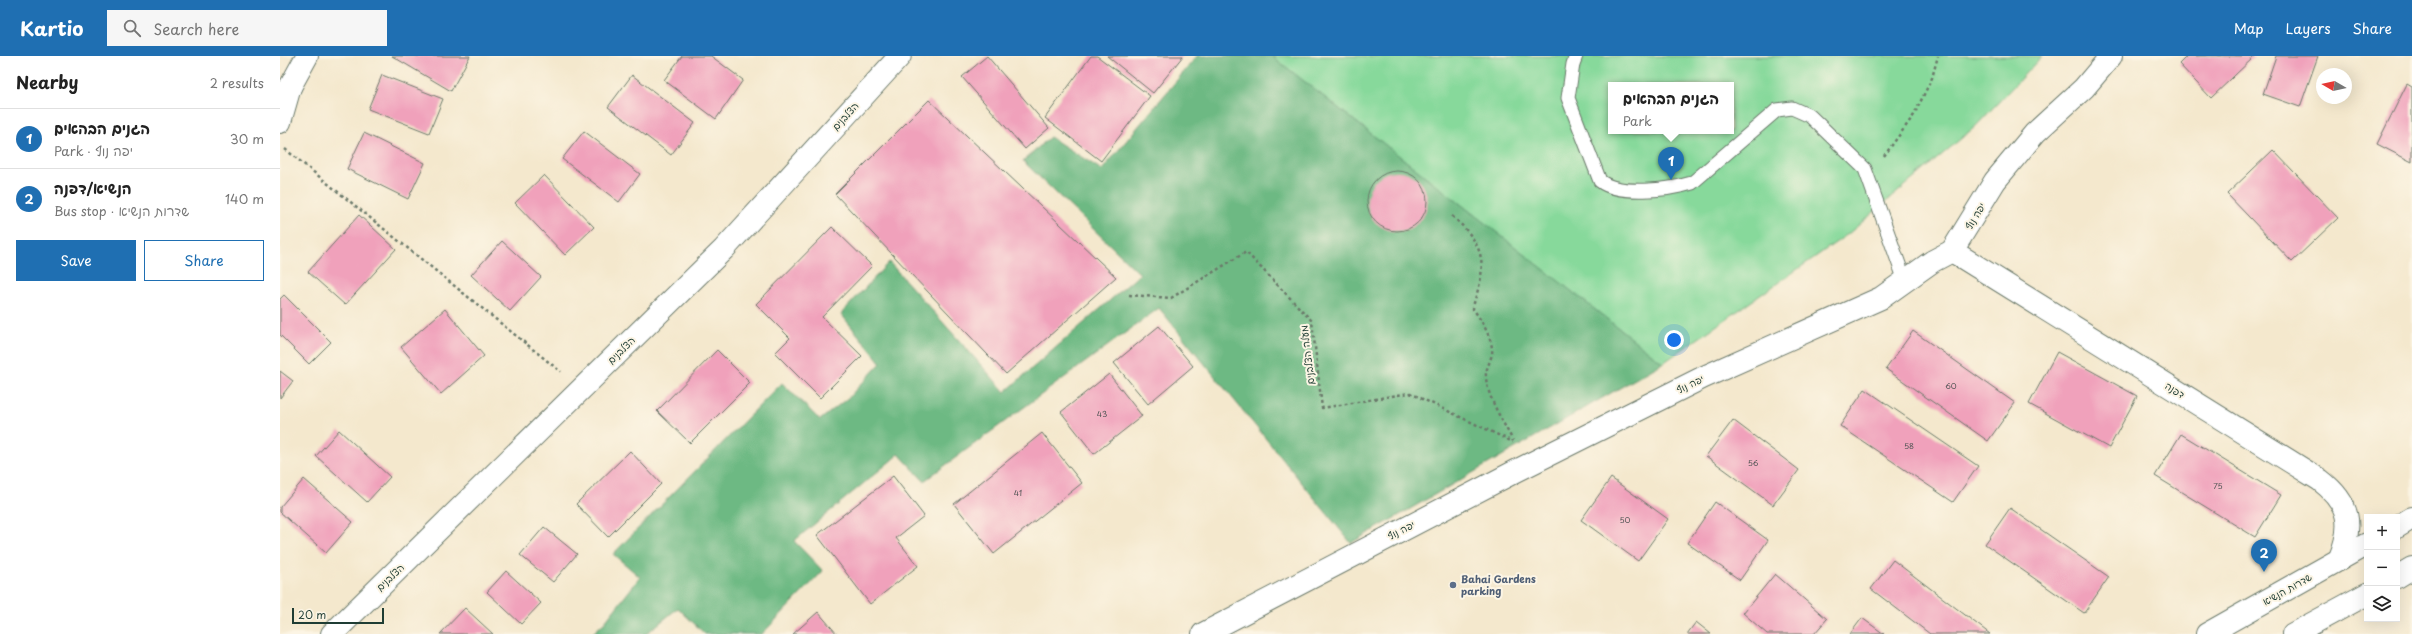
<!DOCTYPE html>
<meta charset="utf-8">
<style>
:root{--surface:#fff;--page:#f6f6f6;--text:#222;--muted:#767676;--line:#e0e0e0;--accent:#1f6fb2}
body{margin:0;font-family:"Playpen Sans","Playpen Sans Hebrew",sans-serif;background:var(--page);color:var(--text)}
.controls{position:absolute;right:12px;bottom:12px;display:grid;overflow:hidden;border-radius:0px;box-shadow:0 4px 16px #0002}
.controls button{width:36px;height:36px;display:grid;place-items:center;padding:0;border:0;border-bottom:1px solid var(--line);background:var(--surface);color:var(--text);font:20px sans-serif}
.compass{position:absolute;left:2036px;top:12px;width:36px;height:36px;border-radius:50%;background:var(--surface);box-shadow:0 4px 16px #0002;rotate:279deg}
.scale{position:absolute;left:12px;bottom:10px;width:92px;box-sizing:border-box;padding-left:4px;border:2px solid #1f3d34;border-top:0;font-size:11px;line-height:14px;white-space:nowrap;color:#1f3d34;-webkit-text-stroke:3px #fcf5e5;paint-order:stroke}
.you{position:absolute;left:1394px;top:284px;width:14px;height:14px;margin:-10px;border:3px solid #fff;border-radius:50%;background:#1a73e8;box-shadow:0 0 0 6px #1a73e833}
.badge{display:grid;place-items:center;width:26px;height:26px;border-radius:50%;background:var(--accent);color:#fff;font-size:13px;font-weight:700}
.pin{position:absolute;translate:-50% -33px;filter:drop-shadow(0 1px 2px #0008)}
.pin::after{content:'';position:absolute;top:21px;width:14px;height:12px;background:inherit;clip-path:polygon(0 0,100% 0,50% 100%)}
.popup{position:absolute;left:1328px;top:26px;width:126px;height:52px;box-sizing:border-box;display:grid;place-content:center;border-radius:0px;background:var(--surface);filter:drop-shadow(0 1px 3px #0005);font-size:13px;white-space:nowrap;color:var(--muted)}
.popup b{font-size:15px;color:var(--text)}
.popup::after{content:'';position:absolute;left:50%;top:100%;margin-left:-8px;border:8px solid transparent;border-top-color:var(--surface)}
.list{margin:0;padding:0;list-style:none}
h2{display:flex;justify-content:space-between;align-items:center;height:52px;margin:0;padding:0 16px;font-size:17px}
h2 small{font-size:13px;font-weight:400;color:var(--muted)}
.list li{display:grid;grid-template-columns:26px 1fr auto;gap:12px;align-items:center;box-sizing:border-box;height:60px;padding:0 16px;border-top:1px solid var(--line)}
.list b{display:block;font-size:15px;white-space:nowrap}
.list p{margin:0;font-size:13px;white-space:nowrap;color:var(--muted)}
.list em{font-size:13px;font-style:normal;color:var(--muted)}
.actions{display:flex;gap:8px;padding:12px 16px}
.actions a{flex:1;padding:9px 0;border:1px solid var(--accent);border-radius:0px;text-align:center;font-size:14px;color:var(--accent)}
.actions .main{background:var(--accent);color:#fff}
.icon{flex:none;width:22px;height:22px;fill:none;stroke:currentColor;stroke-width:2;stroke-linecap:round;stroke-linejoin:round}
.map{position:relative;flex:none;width:2132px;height:578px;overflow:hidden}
header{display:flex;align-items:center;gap:24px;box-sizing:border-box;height:56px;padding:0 20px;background:var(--accent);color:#fff}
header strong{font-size:19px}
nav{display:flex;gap:22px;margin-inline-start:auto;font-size:14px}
.search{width:280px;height:36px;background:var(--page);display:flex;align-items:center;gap:10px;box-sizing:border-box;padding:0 14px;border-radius:0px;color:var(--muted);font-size:15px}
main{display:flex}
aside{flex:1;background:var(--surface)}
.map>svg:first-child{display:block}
</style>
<header>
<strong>Kartio</strong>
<div class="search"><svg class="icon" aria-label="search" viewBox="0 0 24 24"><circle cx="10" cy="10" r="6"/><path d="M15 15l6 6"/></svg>Search here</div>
<nav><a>Map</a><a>Layers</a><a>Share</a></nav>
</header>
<main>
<aside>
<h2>Nearby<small>2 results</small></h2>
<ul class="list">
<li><span class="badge">1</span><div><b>הגנים הבהאים</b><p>Park · יפה נוף</p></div><em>30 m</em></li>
<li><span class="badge">2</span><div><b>הנשיא/דפנה</b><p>Bus stop · שדרות הנשיא</p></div><em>140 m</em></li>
</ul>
<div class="actions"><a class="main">Save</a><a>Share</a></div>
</aside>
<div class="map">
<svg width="2132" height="578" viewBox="0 0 2132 578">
<rect width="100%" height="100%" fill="#fcf5e5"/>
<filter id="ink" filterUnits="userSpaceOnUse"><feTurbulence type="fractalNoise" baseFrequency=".025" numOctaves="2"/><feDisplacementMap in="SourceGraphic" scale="8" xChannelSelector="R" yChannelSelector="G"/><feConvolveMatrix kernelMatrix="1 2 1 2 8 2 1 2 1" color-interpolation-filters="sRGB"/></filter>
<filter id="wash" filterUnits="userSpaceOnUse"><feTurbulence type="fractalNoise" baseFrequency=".012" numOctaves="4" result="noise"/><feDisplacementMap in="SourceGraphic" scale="16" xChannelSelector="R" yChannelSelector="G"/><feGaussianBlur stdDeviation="0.9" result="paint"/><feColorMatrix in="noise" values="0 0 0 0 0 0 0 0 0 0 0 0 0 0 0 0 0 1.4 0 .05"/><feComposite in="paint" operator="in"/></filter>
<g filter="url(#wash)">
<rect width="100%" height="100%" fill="#f4e8cd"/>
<!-- green -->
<path fill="#87d99b" stroke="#538b68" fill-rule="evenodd" d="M992,0H1762L1696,70L1568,178L1383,307ZM1331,29H1451V75H1331Z"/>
<!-- forest -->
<path fill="#6db983" stroke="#467b5c" d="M917,0H992L1383,307L1071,487L879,252L644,425L619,398L514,485L543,515L482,578H425L398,552L366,578H312L325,566L360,521L333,498L502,327L540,364L569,341L601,307L561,258L609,206L725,336L860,218L743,105L770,81L822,114Z"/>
<g id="blocks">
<!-- building -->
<g fill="#f0a1bb">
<path d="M112,0H190L171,35Z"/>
<path d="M402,0H431L463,24L436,63L384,24Z"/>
<path d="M707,0L769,72L745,93L682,21Z"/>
<path d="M811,0H817L870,40L821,105L765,62Z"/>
<path d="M827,0H903L873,37Z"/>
<path d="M1907,0H1975L1931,42L1899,8Z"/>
<path d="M1996,0H2038L2020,51L1983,38Z"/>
<path d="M102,19L163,43L149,77L88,53Z"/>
<path d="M352,19L415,67L391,99L328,51Z"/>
<path d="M2127,28L2132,31V106L2097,88Z"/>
<path d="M649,44L836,221L726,318L555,138Z"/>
<path d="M304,75L360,118L339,146L282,103Z"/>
<path d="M84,77L145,107L128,143L67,113Z"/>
<path d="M1993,94L2058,162L2012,206L1947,138Z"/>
<circle cx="1117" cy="145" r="30"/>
<path d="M264,119L314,171L285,199L235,147Z"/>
<path d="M79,159L116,193L65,249L28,216Z"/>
<path d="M552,171L592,210L542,261L582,300L540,342L495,297L510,282L476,248Z"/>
<path d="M222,185L261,221L230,255L191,219Z"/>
<path d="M4,239L51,286L29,308L0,279V243Z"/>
<path d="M165,253L204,300L161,338L121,291Z"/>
<path d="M879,270L913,310L868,348L834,307Z"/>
<path d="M1633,275L1735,347L1708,385L1606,313Z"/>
<path d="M437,294L470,327L410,387L377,355Z"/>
<path d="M1777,296L1857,340L1829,392L1749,348Z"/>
<path d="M0,315L13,325L0,342Z"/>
<path d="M829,318L862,360L814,398L781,356Z"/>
<path d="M1585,333L1698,410L1673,446L1560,370Z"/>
<path d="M1453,364L1519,414L1493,449L1426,400Z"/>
<path d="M59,374L110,421L87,446L36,400Z"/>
<path d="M762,377L802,427L714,498L674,448Z"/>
<path d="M1901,378L2001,439L1975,481L1875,420Z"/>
<path d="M350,395L381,428L328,481L296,448Z"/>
<path d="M613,420L644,460L616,482L638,510L590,548L537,479Z"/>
<path d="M1331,422L1388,463L1358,505L1301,464Z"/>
<path d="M24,423L73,466L46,497L0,456V451Z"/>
<path d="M1435,446L1488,484L1460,524L1407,487Z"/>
<path d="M1730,452L1829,521L1804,557L1705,488Z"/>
<path d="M264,471L297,498L273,526L240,499Z"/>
<path d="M1613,504L1710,578H1650L1591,533Z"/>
<path d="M226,515L261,547L241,568L207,536Z"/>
<path d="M1495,518L1547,563L1534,578H1487L1463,557Z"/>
<path d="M185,552L213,578H160Z"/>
<path d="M538,556L557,578H513Z"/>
<path d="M1582,562L1604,578H1570Z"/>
<path d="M1416,566L1431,578H1407Z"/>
</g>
</g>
</g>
<g filter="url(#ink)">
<use href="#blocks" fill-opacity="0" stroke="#6a796a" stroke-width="1"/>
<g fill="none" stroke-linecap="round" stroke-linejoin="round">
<defs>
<path id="lane" d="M1296,0L1293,8L1288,42L1320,125C1339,140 1389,134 1412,127L1497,54L1512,52L1530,60L1585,113L1625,225"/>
<g id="street">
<path d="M1672,195L2040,424C2070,447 2074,469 2059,504"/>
<path d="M52,578L444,193L620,0"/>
<path d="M923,578L1236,415L1424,321L1601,242L1653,205L1672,195L1715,125L1755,77L1804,32L1831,0"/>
</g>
<g id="secondary">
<path d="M0,43L10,31L27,0"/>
<path d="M0,66L10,31"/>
<path d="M2117,471L2132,462"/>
<path d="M2117,521L2132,512"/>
<path d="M1927,578L2087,488"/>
<path d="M2013,578L2087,538"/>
</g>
</defs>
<!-- lane casing -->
<use href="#lane" stroke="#6a796a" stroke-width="15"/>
<!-- street casing -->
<use href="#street" stroke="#6a796a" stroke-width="24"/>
<!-- secondary casing -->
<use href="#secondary" stroke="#6a796a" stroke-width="24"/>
<!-- path -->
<g stroke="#6a796a" stroke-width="2.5" stroke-dasharray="3 3" stroke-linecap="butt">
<path d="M5,93L281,316"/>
<path d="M1604,100L1634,59L1652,22L1658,0"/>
<path d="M1172,160C1191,177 1205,193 1201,220C1200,232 1194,242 1193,253C1201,263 1214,285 1212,298C1210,307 1205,314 1206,322C1208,343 1224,367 1233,385"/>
<path d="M849,239L891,242L966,196L1032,265L1042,352L1130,337L1233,386"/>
</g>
<!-- lane -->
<use href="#lane" stroke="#fff" stroke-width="13"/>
<!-- street -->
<use href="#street" stroke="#fff" stroke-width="22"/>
<!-- secondary -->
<use href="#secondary" stroke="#fff" stroke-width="22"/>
</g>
</g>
<!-- markers -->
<circle fill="#5c6f8a" stroke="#fcf5e5" stroke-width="1.5" cx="1173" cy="529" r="4"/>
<g text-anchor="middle" stroke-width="4" stroke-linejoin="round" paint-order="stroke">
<!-- number labels -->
<g font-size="8" fill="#535656">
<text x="1671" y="333">60</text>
<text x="822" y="361">43</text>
<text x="1629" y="393">58</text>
<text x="1473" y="410">56</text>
<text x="1938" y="433">75</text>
<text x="738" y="440">41</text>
<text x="1345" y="467">50</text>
</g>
<!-- street labels -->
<g font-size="10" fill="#1f3d34" stroke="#fcf5e5">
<text transform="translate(565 60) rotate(-48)" y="4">הצלבנים</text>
<text transform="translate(1695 160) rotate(-59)" y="4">יפה נוף</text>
<text transform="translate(341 294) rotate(-45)" y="4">הצלבנים</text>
<text transform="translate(1027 299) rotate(-97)" y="4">מעלה הצלבנים</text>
<text transform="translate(1410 328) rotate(-26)" y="4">יפה נוף</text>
<text transform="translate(1895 334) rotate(32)" y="4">דפנה</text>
<text transform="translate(1121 474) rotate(-27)" y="4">יפה נוף</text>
<text transform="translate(110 521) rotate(-44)" y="4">הצלבנים</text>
<text transform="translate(2007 533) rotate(-29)" y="4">שדרות הנשיא</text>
</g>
<!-- service labels -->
<g font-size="10" font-weight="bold" fill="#4e5e75" stroke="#fcf5e5" text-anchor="start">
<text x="1181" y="527">Bahai Gardens<tspan x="1181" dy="12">parking</tspan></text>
</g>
</g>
</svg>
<div class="controls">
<button>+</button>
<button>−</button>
<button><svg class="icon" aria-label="layers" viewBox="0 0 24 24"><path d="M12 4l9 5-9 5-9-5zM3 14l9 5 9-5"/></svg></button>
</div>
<svg class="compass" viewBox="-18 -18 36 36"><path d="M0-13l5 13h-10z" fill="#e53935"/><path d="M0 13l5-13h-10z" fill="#767676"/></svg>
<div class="scale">20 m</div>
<div class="you"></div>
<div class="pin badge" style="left:1391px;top:124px">1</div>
<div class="popup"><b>הגנים הבהאים</b>Park</div>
<div class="pin badge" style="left:1984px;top:516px">2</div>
</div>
</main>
